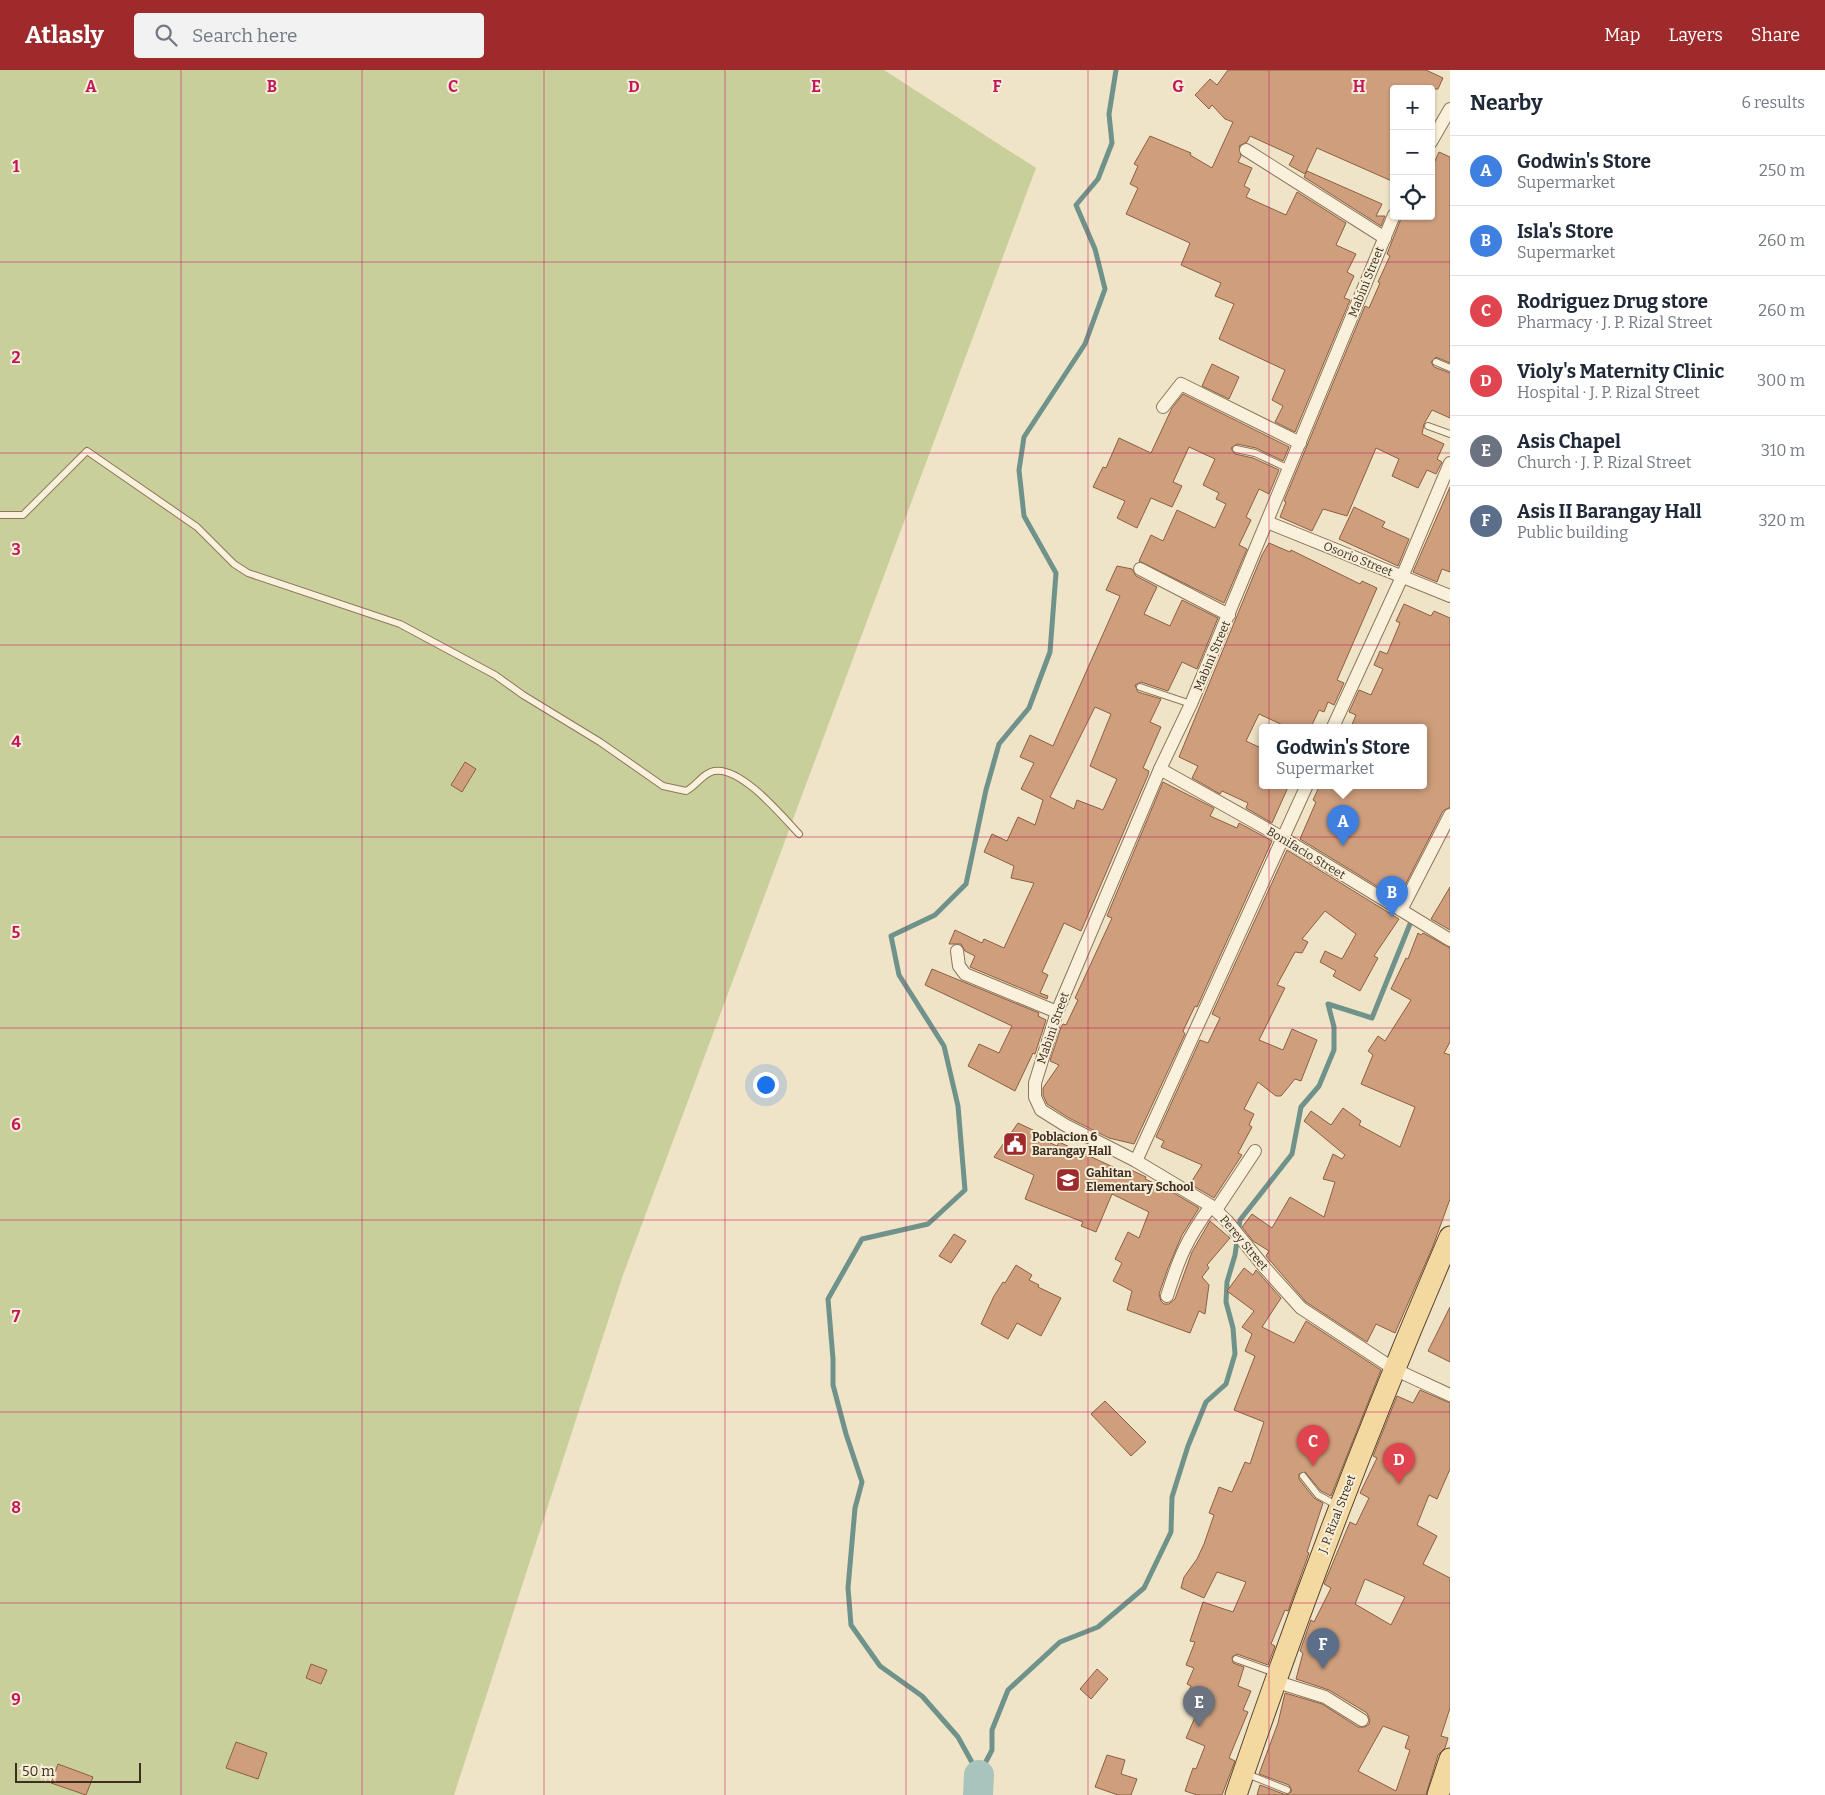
<!DOCTYPE html>
<meta charset="utf-8">
<style>
:root{--surface:#fff;--page:#f2f2f3;--text:#1f2937;--muted:#747a83;--line:#e0e1e3;--accent:#9e2a2b}
body{margin:0;font-family:Bitter,serif;background:var(--page);color:var(--text)}
.controls{position:absolute;right:15px;top:15px;display:grid;overflow:hidden;border-radius:5px;box-shadow:0 1px 4px #0004}
.controls button{width:45px;height:45px;display:grid;place-items:center;padding:0;border:0;border-bottom:1px solid var(--line);background:var(--surface);color:var(--text);font:25px sans-serif}
.scale{position:absolute;left:15px;bottom:12px;width:126px;box-sizing:border-box;padding-left:5px;border:2px solid #3d2e20;border-top:0;font-size:14px;line-height:18px;white-space:nowrap;color:#3d2e20;-webkit-text-stroke:4px #f7eed8;paint-order:stroke}
.you{position:absolute;left:765px;top:1014px;width:18px;height:18px;margin:-12px;border:4px solid #fff;border-radius:50%;background:#1a73e8;box-shadow:0 0 0 8px #1a73e833}
.badge{display:grid;place-items:center;width:32px;height:32px;border-radius:50%;background:var(--accent);color:#fff;font-size:16px;font-weight:700}
.pin{position:absolute;translate:-50% -41px;filter:drop-shadow(0 1px 2px #0008)}
.pin::after{content:'';position:absolute;top:26px;width:18px;height:15px;background:inherit;clip-path:polygon(0 0,100% 0,50% 100%)}
.popup{position:absolute;left:1259px;top:654px;width:168px;height:65px;box-sizing:border-box;display:grid;place-content:center;border-radius:5px;background:var(--surface);filter:drop-shadow(0 1px 4px #0005);font-size:16px;white-space:nowrap;color:var(--muted)}
.popup b{font-size:19px;color:var(--text)}
.popup::after{content:'';position:absolute;left:50%;top:100%;margin-left:-10px;border:10px solid transparent;border-top-color:var(--surface)}
.list{margin:0;padding:0;list-style:none}
h2{display:flex;justify-content:space-between;align-items:center;height:65px;margin:0;padding:0 20px;font-size:21px}
h2 small{font-size:16px;font-weight:400;color:var(--muted)}
.list li{display:grid;grid-template-columns:32px 1fr auto;gap:15px;align-items:center;box-sizing:border-box;height:70px;padding:0 20px;border-top:1px solid var(--line)}
.list b{display:block;font-size:19px;white-space:nowrap}
.list p{margin:0;font-size:16px;white-space:nowrap;color:var(--muted)}
.list em{font-size:16px;font-style:normal;color:var(--muted)}
.icon{flex:none;width:28px;height:28px;fill:none;stroke:currentColor;stroke-width:2;stroke-linecap:round;stroke-linejoin:round}
.map{position:relative;flex:none;width:1450px;height:1725px;overflow:hidden}
header{display:flex;align-items:center;gap:30px;box-sizing:border-box;height:70px;padding:0 25px;background:var(--accent);color:#fff}
header strong{font-size:24px}
nav{display:flex;gap:28px;margin-inline-start:auto;font-size:18px}
.search{width:350px;height:45px;background:var(--page);display:flex;align-items:center;gap:12px;box-sizing:border-box;padding:0 18px;border-radius:5px;color:var(--muted);font-size:19px}
main{display:flex}
aside{flex:1;background:var(--surface)}
.map>svg:first-child{display:block}
</style>
<header>
<strong>Atlasly</strong>
<div class="search"><svg class="icon" aria-label="search" viewBox="0 0 24 24"><circle cx="10" cy="10" r="6"/><path d="M15 15l6 6"/></svg>Search here</div>
<nav><a>Map</a><a>Layers</a><a>Share</a></nav>
</header>
<main>
<div class="map">
<svg width="1450" height="1725" viewBox="0 0 1450 1725">
<rect width="100%" height="100%" fill="#f0e4c8"/>
<!-- green -->
<path fill="#c9cf9b" d="M0,0H884L1036,98L623,1205L454,1725H0Z"/>
<g fill="none" stroke-linecap="round" stroke-linejoin="round">
<!-- stream -->
<g stroke="#6f938a" stroke-width="5">
<path d="M979,1705L958,1667L922,1626L880,1596L851,1555L848,1518L855,1438L862,1412L846,1364L833,1315V1289L828,1229L862,1169L928,1154L965,1120L958,1036L944,976L899,905L891,866L935,845L966,814L986,720L999,674L1029,638L1050,582L1056,503L1024,446L1019,400L1024,367L1085,274L1105,219L1095,179L1076,135L1098,109L1112,73L1109,44L1116,0"/>
<path d="M979,1705L992,1680V1660L1008,1620L1060,1572L1098,1557L1144,1518L1171,1462L1172,1427L1188,1376L1206,1332L1226,1314L1235,1284L1233,1258L1226,1232L1227,1212L1235,1185L1240,1150L1292,1084L1301,1037L1319,1016L1334,980V957L1328,934L1372,948L1410,854"/>
</g>
<!-- river -->
<path stroke="#a9c4bc" stroke-width="30" d="M978,1725L979,1705"/>
</g>
<!-- building -->
<g fill="#cf9f7d" stroke="#8d5f41" fill-rule="evenodd">
<path d="M1228,0H1426L1443,8L1438,19H1394V112L1317,78L1305,104L1289,95L1294,86L1250,66L1247,72L1239,76L1241,86L1238,92L1252,98L1244,116L1250,119L1246,127L1286,145L1297,122L1346,153L1336,175L1356,184L1347,202L1354,206L1344,228L1350,230L1295,362L1275,352L1283,336L1272,330L1285,300L1219,269L1234,234L1215,226L1221,213L1181,195L1190,173L1126,144L1138,118L1130,114L1138,96L1134,94L1150,66L1191,83L1190,85L1212,98L1233,52L1225,49L1212,35L1209,39L1195,25L1210,9L1217,15Z"/>
<path d="M1439,82L1450,87V293L1436,287L1431,292L1434,297L1450,303V348L1432,340L1424,354L1422,364L1444,374L1437,389L1442,392L1436,404L1427,400L1418,418L1392,406L1399,389L1376,378L1347,446L1323,439L1312,461L1280,447L1286,432L1284,431L1365,236L1369,238L1380,213L1378,212L1390,186L1387,184L1402,146H1431V100Z"/>
<path d="M1307,101L1382,134L1376,146H1385L1381,156L1304,107Z"/>
<path d="M1212,294L1239,307L1229,329L1202,316Z"/>
<path d="M1183,324L1289,377L1283,391L1256,378L1237,374L1231,378L1235,384L1253,388L1279,400L1269,424L1259,419L1246,447L1251,450L1239,475L1247,479L1224,533L1139,491L1151,465L1163,471L1177,440L1215,458L1226,434L1216,429L1219,423L1203,415L1215,389L1189,377L1173,412L1182,416L1172,437L1151,428L1137,458L1117,448L1125,431L1093,417L1103,397L1106,398L1119,368L1151,383L1172,338Z"/>
<path d="M1450,417V502L1442,499L1437,512L1413,502Z"/>
<path d="M1354,437L1385,452L1382,457L1409,469L1398,496L1339,469Z"/>
<path d="M1269,473L1290,482L1291,480L1360,514L1362,511L1377,518L1337,610L1344,613L1334,635L1328,632L1324,642L1319,640L1311,657H1287L1259,644L1246,671L1263,679V715H1289L1272,753L1246,738L1248,733L1222,721L1220,724L1192,708L1198,696L1179,687L1262,485Z"/>
<path d="M1117,496L1132,499L1136,506L1157,517L1144,544L1170,556L1182,530L1218,548L1197,599L1182,592L1168,621L1141,612L1135,615L1138,622L1161,629L1150,652L1161,657L1143,698L1149,701L1148,705L1081,861L1064,853L1042,902L1048,905L1040,923L1048,926L1047,929L970,897L975,886L965,881L961,874H949L955,860L982,873L984,869L1004,878L1034,813L1011,808L1014,796L984,782L992,764L1007,771L1018,747L1035,755L1043,730L1021,719L1034,693L1020,687L1030,665L1053,676L1120,526L1106,520ZM1095,637L1111,644L1090,696L1117,709L1103,740L1077,730L1074,739L1050,727Z"/>
<path d="M1404,534L1431,546L1434,541L1450,548V737L1443,741L1398,829L1300,769L1316,732L1313,730L1320,715H1423V657H1351L1356,645L1349,642L1359,620L1371,625L1383,599L1374,595L1380,581L1387,584L1400,553L1396,551Z"/>
<path d="M465,692L476,699L462,722L451,715Z"/>
<path d="M1163,712L1214,738L1210,746L1237,758L1239,753L1272,771L1197,937L1195,936L1183,961L1185,964L1134,1074L1109,1068L1069,1048L1047,1034L1043,1025V1018L1059,995L1050,991L1061,957L1063,954L1066,955L1078,930L1075,928L1112,848L1107,846Z"/>
<path d="M1287,780L1399,849L1374,886L1378,888L1360,921L1333,906L1336,901L1320,892L1325,881L1342,889L1356,864L1325,841L1302,869L1308,872L1302,883L1295,882L1277,915L1285,918L1259,970L1283,980L1292,959L1317,970L1301,1011L1295,1009L1281,1026H1276L1258,1012L1244,1039L1254,1044L1249,1055L1252,1057L1238,1083L1242,1085L1214,1128L1190,1114L1202,1095L1161,1077L1164,1071L1156,1067L1200,970L1208,973L1220,948L1212,944Z"/>
<path d="M1450,817V860L1431,849Z"/>
<path d="M1418,863L1421,865L1423,863L1450,878V972L1444,983L1450,985V1129L1433,1176L1395,1263L1376,1254L1367,1272L1306,1232L1266,1186L1269,1181L1253,1171L1242,1157L1252,1144L1272,1158L1290,1127L1324,1147L1335,1112L1323,1109L1333,1084L1342,1089L1345,1085L1304,1051L1311,1041L1331,1055L1343,1038L1361,1051L1359,1055L1400,1077L1415,1037L1361,1014L1373,985L1368,981L1378,966L1385,971L1411,930L1391,919L1406,888L1408,889Z"/>
<path d="M932,899L1039,943L1038,946L1046,950L1035,984L1033,983L1015,1021L968,996L979,974L999,983L1012,956L925,915Z"/>
<path d="M1018,1053L1035,1061L1033,1065L1057,1076L1059,1072L1126,1103L1129,1099L1146,1107L1145,1109L1167,1119L1199,1138L1182,1165L1168,1198L1159,1224L1161,1231L1164,1234H1169L1175,1229L1192,1182L1210,1151L1230,1168L1207,1195L1209,1198L1202,1207L1209,1215L1205,1244L1199,1241L1190,1263L1127,1240L1132,1221L1113,1211L1122,1193L1115,1189L1128,1162L1139,1168L1149,1142L1112,1124L1096,1162L1081,1156L1083,1152L1025,1129L1034,1105L994,1087Z"/>
<path d="M954,1164L966,1171L951,1193L939,1186Z"/>
<path d="M1016,1195L1032,1205L1029,1210L1039,1215L1038,1217L1061,1228L1041,1266L1017,1253L1008,1269L981,1254L994,1226L1003,1212L1005,1213Z"/>
<path d="M1244,1198L1253,1205L1256,1200L1281,1228L1262,1257L1294,1273L1306,1251L1381,1300L1331,1426L1321,1421L1305,1402L1299,1404V1409L1314,1428L1323,1433L1307,1482L1309,1483L1288,1541L1285,1540L1271,1574L1275,1576L1268,1595L1237,1584L1232,1587L1233,1593L1244,1597L1238,1616L1251,1621L1243,1640L1248,1642L1229,1688L1235,1691L1222,1725H1197L1185,1721L1193,1698L1196,1699L1205,1676L1186,1668L1199,1638L1184,1632L1191,1616L1187,1614L1194,1598L1186,1595L1195,1572L1190,1571L1203,1532L1233,1542L1246,1512L1217,1502L1204,1528L1181,1518L1184,1507L1197,1489L1204,1474L1214,1445L1209,1443L1219,1417L1232,1422L1245,1392L1250,1394L1264,1352L1234,1340L1255,1286L1245,1281L1252,1264L1242,1257L1254,1241L1227,1221Z"/>
<path d="M1450,1237V1292L1428,1281Z"/>
<path d="M1420,1320L1450,1333V1399L1437,1429L1429,1425L1417,1455L1437,1466L1423,1494L1450,1508V1638L1441,1666L1448,1668L1445,1678L1438,1685L1426,1725H1257L1260,1715L1286,1725L1292,1721L1289,1715L1259,1704L1278,1653L1285,1623L1322,1634L1358,1657H1365L1369,1654L1370,1650L1367,1643L1329,1620L1296,1609L1303,1583L1300,1581L1311,1550L1314,1552L1331,1518L1324,1514L1350,1452L1356,1455L1369,1428L1360,1423L1377,1388L1373,1386L1397,1326L1413,1333ZM1365,1509L1405,1527L1391,1555L1355,1534ZM1383,1656L1409,1666L1405,1678L1410,1680L1396,1721L1358,1701Z"/>
<path d="M1105,1331L1146,1372L1131,1386L1091,1344Z"/>
<path d="M311,1594L327,1600L321,1614L306,1608Z"/>
<path d="M1097,1599L1108,1609L1091,1629L1080,1619Z"/>
<path d="M236,1672L267,1683L258,1709L226,1698Z"/>
<path d="M1107,1685L1125,1690L1121,1704L1137,1709L1131,1725H1118L1095,1717Z"/>
<path d="M58,1694L93,1707L86,1725L51,1713Z"/>
</g>
<g fill="none" stroke-linecap="round" stroke-linejoin="round">
<defs>
<g id="lane">
<path d="M1436,292L1450,298"/>
<path d="M1428,356L1450,364"/>
<path d="M1236,379L1255,383L1289,399"/>
<path d="M0,445H23L87,381L197,457L234,494L248,503L400,554L495,605L523,625L600,672L663,716L686,721C696,716 703,703 714,701C741,696 782,746 799,764"/>
<path d="M1140,617L1191,634"/>
<path d="M1303,1406L1318,1425L1338,1436"/>
<path d="M1236,1589L1275,1603"/>
<path d="M1247,1704L1287,1720"/>
</g>
<g id="street">
<path d="M1431,72L1450,39"/>
<path d="M1246,80L1385,168"/>
<path d="M1394,145L1191,634L1160,699L1057,942L1035,1013V1027L1041,1040L1065,1055L1136,1091L1211,1136L1227,1151L1265,1198L1301,1238L1394,1299L1450,1325"/>
<path d="M1163,337L1181,314L1300,373"/>
<path d="M1267,452L1450,526"/>
<path d="M1140,499L1229,545"/>
<path d="M1333,657L1402,507L1450,393"/>
<path d="M1160,699L1283,768L1450,870"/>
<path d="M1401,840L1450,745"/>
<path d="M957,881L959,896L965,904L1057,942"/>
<path d="M1136,1091L1307,715"/>
<path d="M1216,1140L1255,1081"/>
<path d="M1167,1226C1179,1188 1187,1168 1211,1136"/>
<path d="M1274,1611L1325,1627L1362,1650"/>
</g>
<g id="primary">
<path d="M1236,1725C1300,1536 1371,1350 1450,1167"/>
<path d="M1438,1725L1450,1689"/>
</g>
</defs>
<!-- lane casing -->
<use href="#lane" stroke="#8d765c" stroke-width="8"/>
<!-- street casing -->
<use href="#street" stroke="#8d765c" stroke-width="14"/>
<!-- primary casing -->
<use href="#primary" stroke="#5b4430" stroke-width="23"/>
<!-- lane -->
<use href="#lane" stroke="#faf1dc" stroke-width="6"/>
<!-- street -->
<use href="#street" stroke="#faf1dc" stroke-width="12"/>
<!-- primary -->
<use href="#primary" stroke="#f3d9a0" stroke-width="21"/>
</g>
<!-- grid -->
<path fill="none" stroke="#c2185b" stroke-width="1" stroke-opacity="0.55" d="M181,0V1725M362,0V1725M544,0V1725M725,0V1725M906,0V1725M1088,0V1725M1269,0V1725M0,192H1450M0,383H1450M0,575H1450M0,767H1450M0,958H1450M0,1150H1450M0,1342H1450M0,1533H1450"/>
<!-- icons -->
<defs>
<symbol id="civic-square" viewBox="-11 -11 22 22"><rect x="-9" y="-9" width="18" height="18" rx="4" fill="#9e2a2b" stroke="#f7eed8"/><path d="M-.6-6.5H3V-4.5H.6V-3L4-1V1h2V6H-6V1h2V-1L-.6-3ZM-1.2 2.5V6h2.4V2.5Z" fill="#fff"/></symbol>
<symbol id="school-square" viewBox="-11 -11 22 22"><rect x="-9" y="-9" width="18" height="18" rx="4" fill="#9e2a2b" stroke="#f7eed8"/><path d="M0-5L7-2L0 1L-7-2ZM-4 1L0 2.5L4 1V4Q0 6-4 4Z" fill="#fff"/></symbol>
</defs>
<g fill-rule="evenodd">
<use href="#civic-square" x="1001" y="1060" width="28" height="28"/>
<use href="#school-square" x="1054" y="1096" width="28" height="28"/>
</g>
<g text-anchor="middle" stroke-width="4" stroke-linejoin="round" paint-order="stroke">
<!-- street labels -->
<g font-size="12" fill="#3d2e20" stroke="#f7eed8">
<text transform="translate(1366 212) rotate(-68)" y="4">Mabini Street</text>
<text transform="translate(1358 489) rotate(22)" y="4">Osorio Street</text>
<text transform="translate(1212 586) rotate(-67)" y="4">Mabini Street</text>
<text transform="translate(1306 783) rotate(31)" y="4">Bonifacio Street</text>
<text transform="translate(1053 958) rotate(-71)" y="4">Mabini Street</text>
<text transform="translate(1244 1173) rotate(50)" y="4">Perey Street</text>
<text transform="translate(1337 1444) rotate(-69)" y="4">J. P. Rizal Street</text>
</g>
<!-- poi labels -->
<g font-size="12" font-weight="bold" fill="#3d2e20" stroke="#f7eed8" text-anchor="start">
<text x="1032" y="1071">Poblacion 6<tspan x="1032" dy="14">Barangay Hall</tspan></text>
<text x="1086" y="1107">Gahitan<tspan x="1086" dy="14">Elementary School</tspan></text>
</g>
</g>
<g font-size="16" text-anchor="middle" font-weight="bold" fill="#c2185b" stroke="#f7eed8" stroke-width="4" stroke-linejoin="round" paint-order="stroke">
<text x="91" y="22">A</text>
<text x="272" y="22">B</text>
<text x="453" y="22">C</text>
<text x="634" y="22">D</text>
<text x="816" y="22">E</text>
<text x="997" y="22">F</text>
<text x="1178" y="22">G</text>
<text x="1359" y="22">H</text>
<text x="16" y="102">1</text>
<text x="16" y="293">2</text>
<text x="16" y="485">3</text>
<text x="16" y="677">4</text>
<text x="16" y="868">5</text>
<text x="16" y="1060">6</text>
<text x="16" y="1252">7</text>
<text x="16" y="1443">8</text>
<text x="16" y="1635">9</text>
</g>
</svg>
<div class="controls">
<button>+</button>
<button>−</button>
<button><svg class="icon" aria-label="locate" viewBox="0 0 24 24"><circle cx="12" cy="12" r="6"/><path d="M12 2v4M12 18v4M2 12h4M18 12h4"/></svg></button>
</div>
<div class="scale">50 m</div>
<div class="you"></div>
<div class="pin badge" style="left:1343px;top:776px;background:#3f7fe0">A</div>
<div class="popup"><b>Godwin's Store</b>Supermarket</div>
<div class="pin badge" style="left:1392px;top:847px;background:#3f7fe0">B</div>
<div class="pin badge" style="left:1313px;top:1396px;background:#e0444e">C</div>
<div class="pin badge" style="left:1399px;top:1414px;background:#e0444e">D</div>
<div class="pin badge" style="left:1199px;top:1657px;background:#6b7280">E</div>
<div class="pin badge" style="left:1323px;top:1599px;background:#5c6f8a">F</div>
</div>
<aside>
<h2>Nearby<small>6 results</small></h2>
<ul class="list">
<li><span class="badge" style="background:#3f7fe0">A</span><div><b>Godwin's Store</b><p>Supermarket</p></div><em>250 m</em></li>
<li><span class="badge" style="background:#3f7fe0">B</span><div><b>Isla's Store</b><p>Supermarket</p></div><em>260 m</em></li>
<li><span class="badge" style="background:#e0444e">C</span><div><b>Rodriguez Drug store</b><p>Pharmacy · J. P. Rizal Street</p></div><em>260 m</em></li>
<li><span class="badge" style="background:#e0444e">D</span><div><b>Violy's Maternity Clinic</b><p>Hospital · J. P. Rizal Street</p></div><em>300 m</em></li>
<li><span class="badge" style="background:#6b7280">E</span><div><b>Asis Chapel</b><p>Church · J. P. Rizal Street</p></div><em>310 m</em></li>
<li><span class="badge" style="background:#5c6f8a">F</span><div><b>Asis II Barangay Hall</b><p>Public building</p></div><em>320 m</em></li>
</ul>
</aside>
</main>
